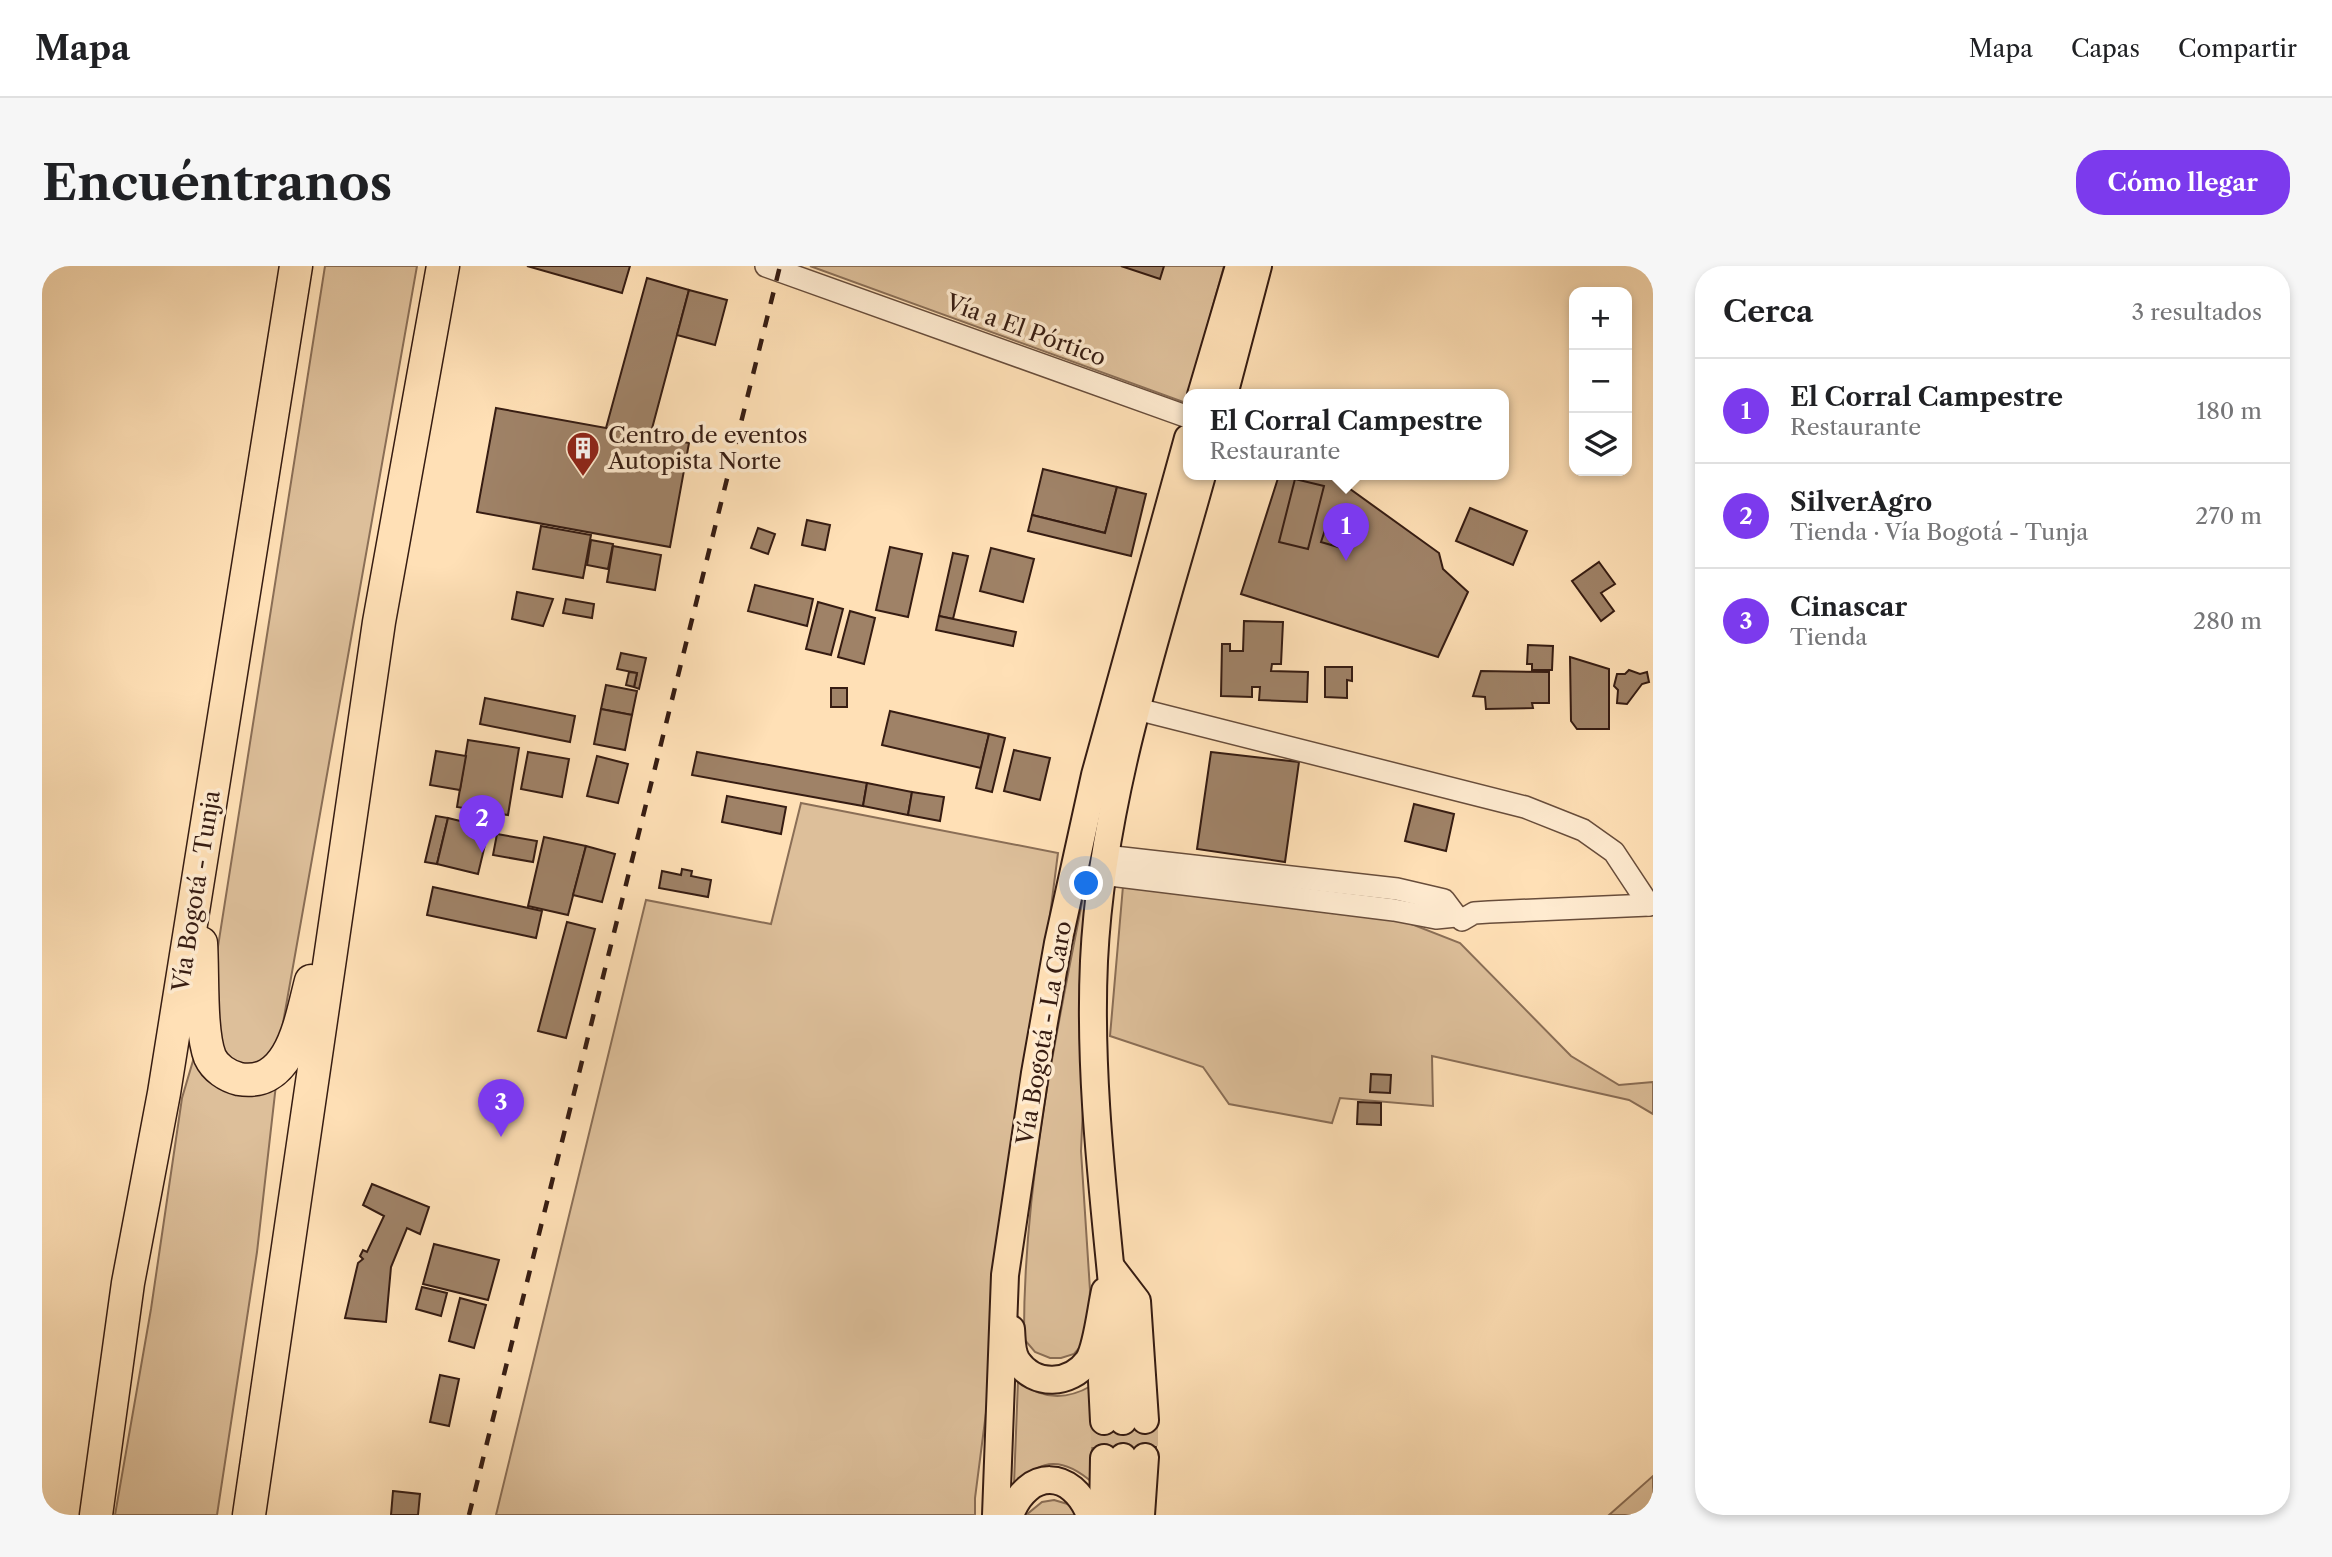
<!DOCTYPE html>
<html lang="es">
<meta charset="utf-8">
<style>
:root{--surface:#fff;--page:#f6f6f6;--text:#202124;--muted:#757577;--line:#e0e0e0;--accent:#7c3aed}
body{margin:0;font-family:"Libre Caslon Text",serif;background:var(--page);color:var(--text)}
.controls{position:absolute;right:21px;top:21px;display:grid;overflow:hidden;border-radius:14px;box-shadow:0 4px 10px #0003}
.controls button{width:63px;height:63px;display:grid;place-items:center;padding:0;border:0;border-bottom:2px solid var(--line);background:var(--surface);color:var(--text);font:35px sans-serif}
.you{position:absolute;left:1045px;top:618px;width:24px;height:24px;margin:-18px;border:5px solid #fff;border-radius:50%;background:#1a73e8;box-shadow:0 0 0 10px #1a73e833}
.badge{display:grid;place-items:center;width:46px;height:46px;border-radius:50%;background:var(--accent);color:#fff;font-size:23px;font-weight:700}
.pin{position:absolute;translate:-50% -58px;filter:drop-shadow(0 2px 4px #0008)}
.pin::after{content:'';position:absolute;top:37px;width:24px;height:21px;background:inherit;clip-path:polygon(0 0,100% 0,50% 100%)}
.popup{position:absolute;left:1141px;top:123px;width:326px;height:91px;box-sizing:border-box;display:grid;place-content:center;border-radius:14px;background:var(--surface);filter:drop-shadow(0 2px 5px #0005);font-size:23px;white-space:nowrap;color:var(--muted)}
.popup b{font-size:26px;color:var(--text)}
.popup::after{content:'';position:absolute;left:50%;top:100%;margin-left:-14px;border:14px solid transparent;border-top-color:var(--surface)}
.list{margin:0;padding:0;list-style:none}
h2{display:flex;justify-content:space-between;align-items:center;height:91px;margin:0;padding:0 28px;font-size:30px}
h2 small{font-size:23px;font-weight:400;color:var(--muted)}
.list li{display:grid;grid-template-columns:46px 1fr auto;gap:21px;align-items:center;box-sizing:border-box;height:105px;padding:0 28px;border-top:2px solid var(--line)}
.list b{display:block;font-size:26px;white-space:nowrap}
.list p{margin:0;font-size:23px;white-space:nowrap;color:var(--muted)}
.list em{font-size:23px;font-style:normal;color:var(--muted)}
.icon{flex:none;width:38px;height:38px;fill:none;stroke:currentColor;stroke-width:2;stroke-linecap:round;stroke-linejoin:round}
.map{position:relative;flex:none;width:1611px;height:1249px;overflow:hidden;border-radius:28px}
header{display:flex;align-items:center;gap:42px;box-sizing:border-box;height:98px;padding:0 35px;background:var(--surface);border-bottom:2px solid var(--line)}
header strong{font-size:33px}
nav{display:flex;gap:38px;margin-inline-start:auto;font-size:24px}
.intro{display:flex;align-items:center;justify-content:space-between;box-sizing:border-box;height:168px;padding:0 42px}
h1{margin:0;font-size:49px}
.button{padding:18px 32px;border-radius:28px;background:var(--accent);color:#fff;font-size:24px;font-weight:700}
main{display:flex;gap:42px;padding:0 42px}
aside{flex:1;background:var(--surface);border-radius:28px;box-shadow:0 4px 10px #0003}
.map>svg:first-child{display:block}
</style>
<header>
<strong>Mapa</strong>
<nav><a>Mapa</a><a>Capas</a><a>Compartir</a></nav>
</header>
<div class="intro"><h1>Encuéntranos</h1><a class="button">Cómo llegar</a></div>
<main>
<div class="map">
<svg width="1611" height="1249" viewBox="0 0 1611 1249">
<rect width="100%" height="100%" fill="#ffe0b6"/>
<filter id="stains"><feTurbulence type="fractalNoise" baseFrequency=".00286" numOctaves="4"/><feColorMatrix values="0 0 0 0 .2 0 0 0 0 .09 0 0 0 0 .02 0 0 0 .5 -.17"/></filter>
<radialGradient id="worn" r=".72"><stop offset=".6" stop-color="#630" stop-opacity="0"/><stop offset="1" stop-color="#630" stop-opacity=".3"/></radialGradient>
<!-- green -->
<g fill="#ddbf9a" stroke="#8a6e56" stroke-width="2">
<path d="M283,0H375L241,757L215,986L175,1249H73L109,1043L140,832L166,744Z"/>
<path d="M768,0H1182L1144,137Z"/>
<path d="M759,537L1016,587L933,1232V1249H454L604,634L729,658Z"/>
<path d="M1045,612L1051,614L1039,885L1048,1024L1046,1072L1032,1088L1019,1092H1008L993,1086L982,1073C981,918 1015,764 1045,612Z"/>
<path d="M1081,620L1354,652L1418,677L1529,790L1577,819L1611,816V848L1587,834L1390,790L1391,840L1298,832L1290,857L1187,838L1161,801L1068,770Z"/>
<path d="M976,1115C999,1133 1023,1135 1049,1120L1051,1217C1021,1191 1001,1192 972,1218Z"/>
<path d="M1611,1210V1249H1567Z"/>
<path d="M1012,1234L1029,1239L1038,1249H984L1000,1236Z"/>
</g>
<!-- building -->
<g fill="#9f8267" stroke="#361c12" stroke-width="2">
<path d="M485,0H588L580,27Z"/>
<path d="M1079,0H1122L1118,13Z"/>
<path d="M605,12L647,24L608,170L564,162Z"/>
<path d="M647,24L685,34L673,79L635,69Z"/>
<path d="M454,142L647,177L628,281L435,246Z"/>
<path d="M1001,203L1075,221L1063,267L990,249Z"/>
<path d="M1237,209L1290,210L1397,287L1401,303L1426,326L1396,391L1199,328Z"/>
<path d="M1253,213L1282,220L1266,283L1237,276Z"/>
<path d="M1075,221L1104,228L1089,290L986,265L990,249L1063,267Z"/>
<path d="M1428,242L1485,265L1471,299L1414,275Z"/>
<path d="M1289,246L1306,251L1296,281L1279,276Z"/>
<path d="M765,254L788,259L783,284L760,279Z"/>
<path d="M499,260L549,269L541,312L491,303Z"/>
<path d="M716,262L733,268L726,288L709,282Z"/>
<path d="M549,274L571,278L566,303L545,299Z"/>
<path d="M571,280L619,289L613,324L565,316Z"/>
<path d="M848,281L880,288L866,351L834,344Z"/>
<path d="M949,282L992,293L981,336L938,325Z"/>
<path d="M911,287L926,290L911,353L897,350Z"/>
<path d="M1557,296L1573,318L1559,327L1572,345L1559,355L1530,315Z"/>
<path d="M713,319L771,333L765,360L706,345Z"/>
<path d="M475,326L511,333L501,360L470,353Z"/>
<path d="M524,333L552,338L550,352L521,347Z"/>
<path d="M776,336L801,343L789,389L764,383Z"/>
<path d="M808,345L833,352L822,398L796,391Z"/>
<path d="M897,350L974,366L971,380L894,364Z"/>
<path d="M1202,355L1241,356L1239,398H1230L1229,405L1266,406L1265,436L1217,434L1218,421H1210V431L1179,430L1180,378H1188V385H1201Z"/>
<path d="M1486,379L1511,380L1510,404H1490V398H1485Z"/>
<path d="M579,387L604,392L597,423L592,421L595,407L575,403Z"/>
<path d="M1528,391L1567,403V463H1535L1529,455Z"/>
<path d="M1283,401H1310V415L1305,414V432L1283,431Z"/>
<path d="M1587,404L1598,408L1605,406L1607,416L1600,418L1585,438L1575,437L1576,424L1572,420L1575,408H1583Z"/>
<path d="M1439,405L1507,406V437H1490L1491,442L1444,443L1443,431L1431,430Z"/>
<path d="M587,406L595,407L592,421L584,419Z"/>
<path d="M564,419L595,425L590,449L559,443Z"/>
<rect x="789" y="422" width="16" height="19"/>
<path d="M443,432L533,450L528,476L438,458Z"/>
<path d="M559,443L590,449L583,484L552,478Z"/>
<path d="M848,445L947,468L939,502L840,479Z"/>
<path d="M947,468L963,472L950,526L934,522Z"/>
<path d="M426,474L477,482L466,549L415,541Z"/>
<path d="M972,484L1008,492L998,534L962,525Z"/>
<path d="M394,485L424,490L418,524L388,519Z"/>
<path d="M486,486L527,493L520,531L479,523Z"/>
<path d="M655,486L825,517L821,540L650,509Z"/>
<path d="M1169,486L1257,496L1243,596L1155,583Z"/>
<path d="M555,490L586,498L576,537L545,530Z"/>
<path d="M825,517L870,526L866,549L821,540Z"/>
<path d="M870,526L902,531L898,555L866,549Z"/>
<path d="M685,530L744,541L739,568L680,556Z"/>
<path d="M1372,538L1412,548L1404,585L1363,575Z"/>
<path d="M394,550L406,552L395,598L383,596Z"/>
<path d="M406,552L447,562L436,608L395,598Z"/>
<path d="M455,568L495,575L491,596L451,589Z"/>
<path d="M502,571L544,580L526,649L486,640Z"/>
<path d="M544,580L573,588L560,636L531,629Z"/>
<path d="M640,603L650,605L649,610L669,614L666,631L617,622L620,605L639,609Z"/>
<path d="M391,621L500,645L494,672L385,649Z"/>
<path d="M525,656L553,663L524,772L496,765Z"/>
<path d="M1329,808L1349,809L1348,827L1328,826Z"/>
<path d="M1316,836L1339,837V859L1315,858Z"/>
<path d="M330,918L387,941L378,968L365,962L349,1001L344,1056L303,1052L316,997L321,993L318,990L321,984L325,986L342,950L321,939Z"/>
<path d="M392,978L457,994L446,1034L381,1018Z"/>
<path d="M380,1021L405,1027L399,1050L374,1043Z"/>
<path d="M418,1032L444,1039L432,1082L407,1075Z"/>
<path d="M398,1109L417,1113L407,1160L388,1156Z"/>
<path d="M1113,1154L1114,1190L1053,1192L1051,1156Z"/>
<path d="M351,1225L378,1228L376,1249H349Z"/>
</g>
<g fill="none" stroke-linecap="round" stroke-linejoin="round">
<!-- major-tunnel -->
<g stroke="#d7b995" stroke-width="26" stroke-dasharray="26 13" stroke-linecap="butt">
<path d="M1103,1154V1191"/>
<path d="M1062,1155V1192"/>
<path d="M1081,1155V1191"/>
</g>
<defs>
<g id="minor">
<path d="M724,0L1146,151"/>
<path d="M1095,443L1483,541L1541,564L1572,586L1607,639"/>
<path d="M1063,590L1355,623L1402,634L1414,650"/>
<path d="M1060,608L1352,644L1394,652L1414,650"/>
<path d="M1420,654L1432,647L1447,646L1607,639"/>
</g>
<g id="major">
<path d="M1159,129L1197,0"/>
<path d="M1182,129L1216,0"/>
<path d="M1069,1001L1095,1035L1103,1154"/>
<path d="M969,1063C970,1074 969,1086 975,1095C993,1121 1028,1119 1046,1095C1055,1082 1059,1042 1063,1025"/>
<path d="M1062,1155L1060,1115L1063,1076"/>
<path d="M1081,1155C1073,1002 1045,848 1052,695C1060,529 1116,368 1160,209"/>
<path d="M954,1249L963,1009L993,807L1016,677L1053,509L1146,172"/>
<path d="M968,1249C986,1202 1030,1203 1048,1249"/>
<path d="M1061,1249L1062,1192"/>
<path d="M1077,1249L1081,1191"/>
<path d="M1099,1249L1103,1191"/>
</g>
<g id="highway">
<path d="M159,677C161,706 158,766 168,791C173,802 185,810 197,813C250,822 259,752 269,715"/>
<path d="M54,1249L86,1017L122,827L254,0"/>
<path d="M207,1249L337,356L401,0"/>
</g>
</defs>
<!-- minor casing -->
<use href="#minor" stroke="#684d3b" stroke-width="24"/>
<!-- major casing -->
<use href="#major" stroke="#361c12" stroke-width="30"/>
<!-- highway casing -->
<use href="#highway" stroke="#361c12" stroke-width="35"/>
<!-- minor -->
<use href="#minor" stroke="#ffebd0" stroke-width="21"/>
<!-- major -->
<use href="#major" stroke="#ffe0b6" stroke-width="26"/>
<!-- highway -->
<use href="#highway" stroke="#ffe0b6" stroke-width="32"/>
<!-- rail -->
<path stroke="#361c12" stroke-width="4.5" stroke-dasharray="12 12" stroke-linecap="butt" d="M427,1249L738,0"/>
</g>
<!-- icons -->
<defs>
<symbol id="building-pin" viewBox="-11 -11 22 30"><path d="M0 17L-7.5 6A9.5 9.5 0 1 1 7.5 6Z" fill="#8f2418" stroke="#ffebd0"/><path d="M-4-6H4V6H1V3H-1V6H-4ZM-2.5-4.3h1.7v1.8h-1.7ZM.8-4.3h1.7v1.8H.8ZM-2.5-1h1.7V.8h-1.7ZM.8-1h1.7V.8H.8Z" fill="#fff"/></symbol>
</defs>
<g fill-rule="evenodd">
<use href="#building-pin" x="522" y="163" width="38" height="52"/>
</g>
<g text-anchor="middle" stroke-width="7" stroke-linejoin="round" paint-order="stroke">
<!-- street labels -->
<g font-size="23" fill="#361c12" stroke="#ffebd0">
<text transform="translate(984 64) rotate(20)" y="8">Vía a El Pórtico</text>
<text transform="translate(154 625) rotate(-81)" y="8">Vía Bogotá - Tunja</text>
<text transform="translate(1002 767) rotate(-80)" y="8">Vía Bogotá - La Caro</text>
</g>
<!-- poi labels -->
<g font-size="23" fill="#361c12" stroke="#ffebd0" text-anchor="start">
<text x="566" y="177">Centro de eventos<tspan x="566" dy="26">Autopista Norte</tspan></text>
</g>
</g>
<rect width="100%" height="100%" filter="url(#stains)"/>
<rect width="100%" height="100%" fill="url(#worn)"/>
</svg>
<div class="controls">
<button>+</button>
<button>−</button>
<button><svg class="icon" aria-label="layers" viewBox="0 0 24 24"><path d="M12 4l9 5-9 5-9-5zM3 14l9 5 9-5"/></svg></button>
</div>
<div class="you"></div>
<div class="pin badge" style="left:1304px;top:295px">1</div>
<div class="popup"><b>El Corral Campestre</b>Restaurante</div>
<div class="pin badge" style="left:440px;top:587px">2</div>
<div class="pin badge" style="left:459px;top:871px">3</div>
</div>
<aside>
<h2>Cerca<small>3 resultados</small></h2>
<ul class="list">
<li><span class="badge">1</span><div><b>El Corral Campestre</b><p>Restaurante</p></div><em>180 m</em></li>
<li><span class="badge">2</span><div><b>SilverAgro</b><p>Tienda · Vía Bogotá - Tunja</p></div><em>270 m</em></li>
<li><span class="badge">3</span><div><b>Cinascar</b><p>Tienda</p></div><em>280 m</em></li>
</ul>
</aside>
</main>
